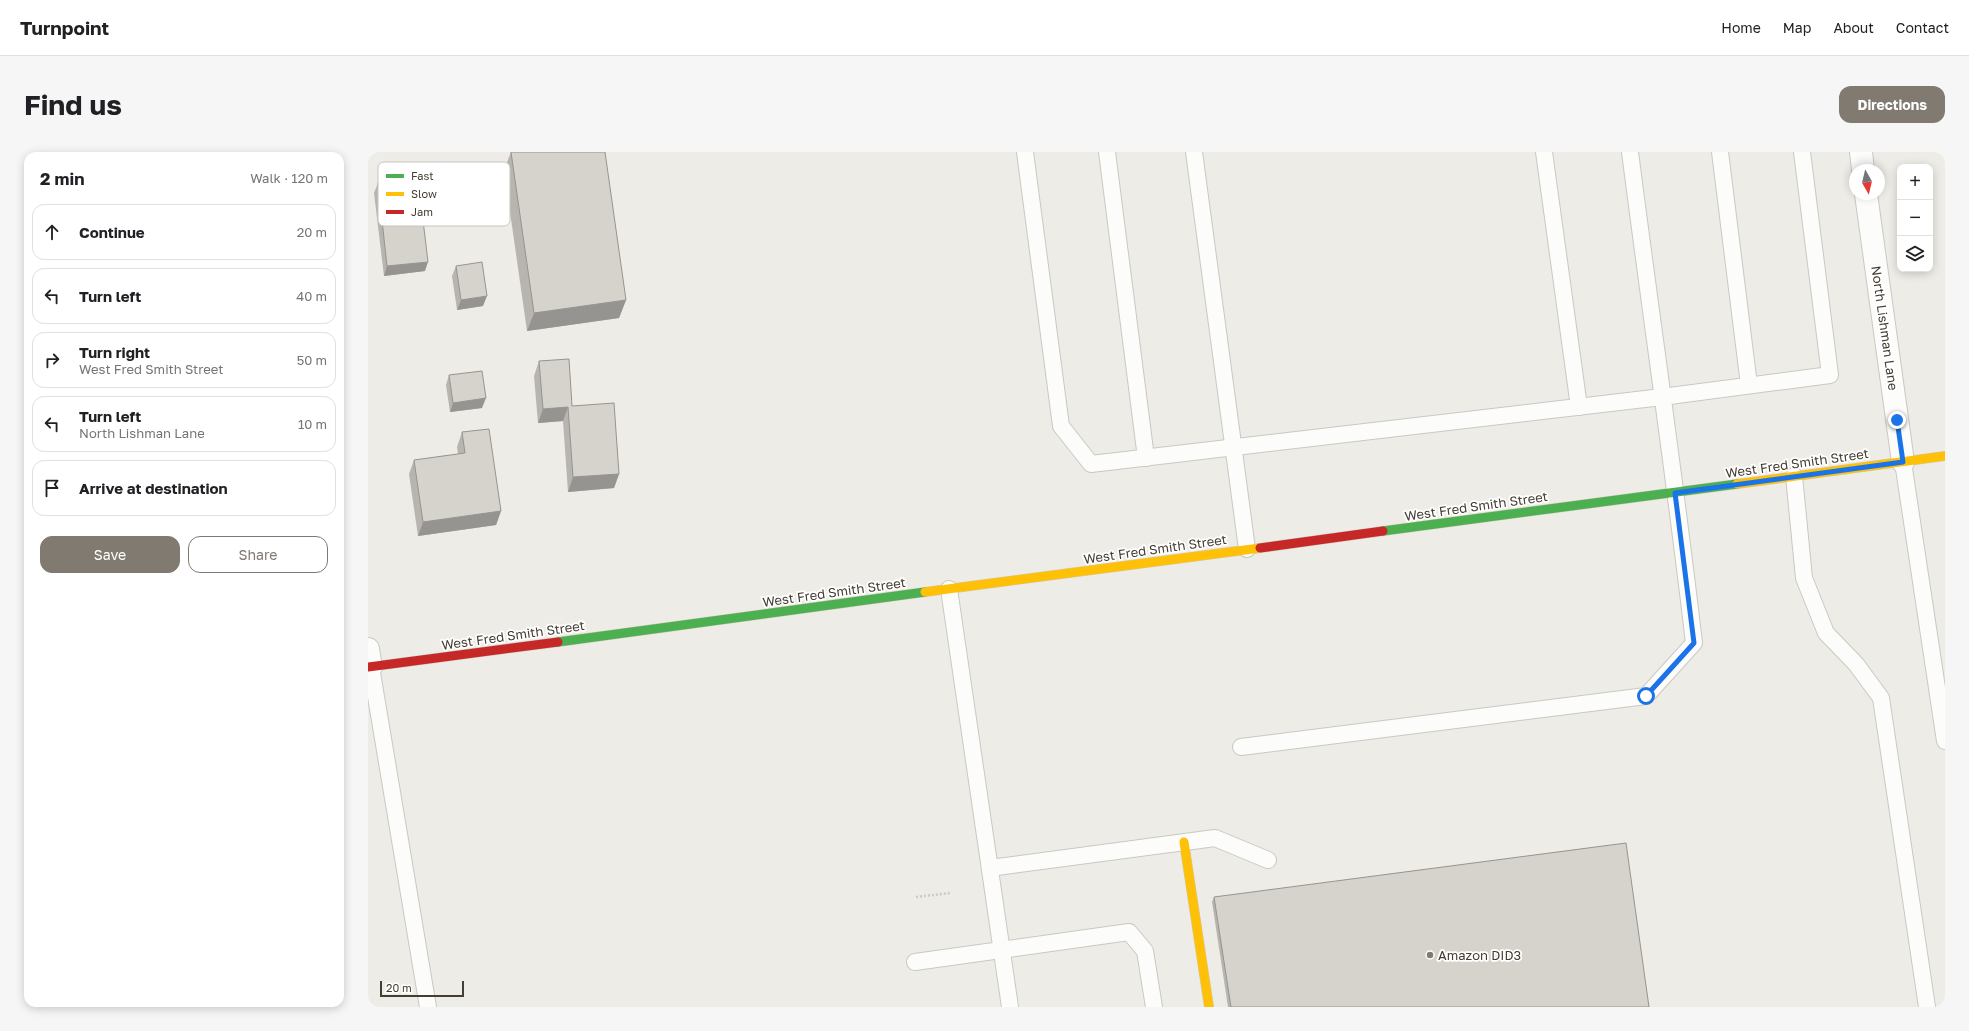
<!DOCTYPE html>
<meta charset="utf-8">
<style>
:root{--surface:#fff;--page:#f6f6f6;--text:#202124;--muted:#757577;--line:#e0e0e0;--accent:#807a71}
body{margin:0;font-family:"Golos Text",sans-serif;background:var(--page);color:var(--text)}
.controls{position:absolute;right:12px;top:12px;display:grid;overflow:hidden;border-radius:8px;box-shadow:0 2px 10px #0003}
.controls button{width:36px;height:36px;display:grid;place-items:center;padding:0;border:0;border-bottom:1px solid var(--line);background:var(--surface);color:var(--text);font:20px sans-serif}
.compass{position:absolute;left:1481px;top:12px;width:36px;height:36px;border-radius:50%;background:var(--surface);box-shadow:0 2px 10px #0003;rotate:172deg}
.scale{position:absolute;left:12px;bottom:10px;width:84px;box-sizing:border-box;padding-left:4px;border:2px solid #443d32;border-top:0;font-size:11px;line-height:14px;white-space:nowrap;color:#443d32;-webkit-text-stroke:3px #fff;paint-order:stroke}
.stop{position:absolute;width:12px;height:12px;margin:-9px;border:3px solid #1a73e8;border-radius:50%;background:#fff}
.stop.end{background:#1a73e8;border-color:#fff;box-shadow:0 1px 4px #0008}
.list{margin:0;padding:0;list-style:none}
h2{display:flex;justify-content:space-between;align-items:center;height:52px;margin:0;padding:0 16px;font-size:17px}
h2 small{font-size:13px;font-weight:400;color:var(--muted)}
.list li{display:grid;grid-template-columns:26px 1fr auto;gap:12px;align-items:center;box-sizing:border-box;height:56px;margin:0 8px 8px;padding:0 8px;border:1px solid var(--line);border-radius:12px}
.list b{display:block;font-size:15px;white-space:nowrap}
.list p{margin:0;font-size:13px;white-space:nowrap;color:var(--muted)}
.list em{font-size:13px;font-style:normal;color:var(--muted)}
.actions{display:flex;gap:8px;padding:12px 16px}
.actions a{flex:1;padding:9px 0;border:1px solid var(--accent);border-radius:12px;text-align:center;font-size:14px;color:var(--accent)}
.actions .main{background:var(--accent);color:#fff}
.icon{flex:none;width:22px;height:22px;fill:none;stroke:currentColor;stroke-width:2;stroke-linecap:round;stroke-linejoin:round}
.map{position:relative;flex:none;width:1577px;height:855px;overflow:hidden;border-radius:12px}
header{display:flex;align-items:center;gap:24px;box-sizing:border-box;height:56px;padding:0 20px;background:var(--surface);border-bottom:1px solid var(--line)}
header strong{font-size:19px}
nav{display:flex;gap:22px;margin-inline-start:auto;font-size:14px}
.intro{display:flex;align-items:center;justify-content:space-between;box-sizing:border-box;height:96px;padding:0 24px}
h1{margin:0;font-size:28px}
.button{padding:10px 18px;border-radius:12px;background:var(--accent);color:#fff;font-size:14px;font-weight:700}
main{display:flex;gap:24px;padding:0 24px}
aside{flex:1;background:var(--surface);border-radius:12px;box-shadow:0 2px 10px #0003}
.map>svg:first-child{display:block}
</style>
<header>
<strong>Turnpoint</strong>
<nav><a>Home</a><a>Map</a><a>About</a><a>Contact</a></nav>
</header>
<div class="intro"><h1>Find us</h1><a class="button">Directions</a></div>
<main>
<aside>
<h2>2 min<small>Walk · 120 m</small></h2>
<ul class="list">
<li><svg class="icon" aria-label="ahead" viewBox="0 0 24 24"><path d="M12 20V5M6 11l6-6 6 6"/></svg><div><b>Continue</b></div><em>20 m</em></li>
<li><svg class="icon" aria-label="left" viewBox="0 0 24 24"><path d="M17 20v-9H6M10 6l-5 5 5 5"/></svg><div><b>Turn left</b></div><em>40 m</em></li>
<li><svg class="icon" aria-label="right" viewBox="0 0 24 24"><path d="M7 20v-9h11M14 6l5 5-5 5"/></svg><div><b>Turn right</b><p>West Fred Smith Street</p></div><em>50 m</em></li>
<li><svg class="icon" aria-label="left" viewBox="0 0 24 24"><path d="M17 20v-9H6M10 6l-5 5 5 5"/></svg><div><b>Turn left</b><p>North Lishman Lane</p></div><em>10 m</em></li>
<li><svg class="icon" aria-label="arrive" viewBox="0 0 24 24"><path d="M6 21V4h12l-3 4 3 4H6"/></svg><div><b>Arrive at destination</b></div></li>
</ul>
<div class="actions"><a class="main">Save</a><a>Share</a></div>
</aside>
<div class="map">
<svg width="1577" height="855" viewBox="0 0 1577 855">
<rect width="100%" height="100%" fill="#eeece6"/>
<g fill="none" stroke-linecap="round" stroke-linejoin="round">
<defs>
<g id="lane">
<path d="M657,0L693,274L723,312L1294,245L1462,223L1434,0"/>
<path d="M739,0L778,306"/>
<path d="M826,0L879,397"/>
<path d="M1176,0L1211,255"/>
<path d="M1352,0L1381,233"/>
<path d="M1535,310L1577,589"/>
<path d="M1426,324L1436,426L1458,481L1488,512L1513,546L1559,855"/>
<path d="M581,437L642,855"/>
<path d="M3,515L60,855"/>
<path d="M873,595L1278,544L1326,491C1307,327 1283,164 1262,0"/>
<path d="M622,716L847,686L900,708"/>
<path d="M547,810L761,780L777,799L786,855"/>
</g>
<g id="street">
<path d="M1493,0L1495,18"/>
<path d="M1498,42L1535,310"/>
<path d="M0,497L3,515"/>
</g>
<g id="fast">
<path d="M1015,379L1369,332"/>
<path d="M190,490L557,440"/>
</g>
<g id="slow">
<path d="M1369,332L1577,304"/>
<path d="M557,440L892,396"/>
<path d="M816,690L841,855"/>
</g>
<g id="jam">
<path d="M892,396L1015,379"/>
<path d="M0,515L190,490"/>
</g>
</defs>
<!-- lane casing -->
<use href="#lane" stroke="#cbc8c2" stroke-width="18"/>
<!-- street casing -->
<use href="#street" stroke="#cbc8c2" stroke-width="24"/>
<!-- fast casing -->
<use href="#fast" stroke="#cfcabe" stroke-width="10"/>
<!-- slow casing -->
<use href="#slow" stroke="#cfcabe" stroke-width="10"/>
<!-- jam casing -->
<use href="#jam" stroke="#cfcabe" stroke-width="10"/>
<!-- path -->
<path stroke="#cdcac6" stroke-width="2.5" stroke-dasharray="2 2" stroke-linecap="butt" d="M548,745L582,741"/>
<!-- lane -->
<use href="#lane" stroke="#fcfcfb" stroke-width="16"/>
<!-- street -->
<use href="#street" stroke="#fcfcfb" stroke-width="22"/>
<!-- fast -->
<use href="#fast" stroke="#4caf50" stroke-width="9"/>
<!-- slow -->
<use href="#slow" stroke="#ffc107" stroke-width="9"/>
<!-- jam -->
<use href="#jam" stroke="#c62828" stroke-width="9"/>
</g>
<!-- wall -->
<g fill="#b8b5b0">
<path d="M143,0L258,148L251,166L159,179L136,18Z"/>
<path d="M10,31L57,119L16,124L6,41Z"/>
<path d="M88,114L115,154L89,158L84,124Z"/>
<path d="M171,209L204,254L251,322L246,336L200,340L195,269L170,271L166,224Z"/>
<path d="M81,223L114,256L82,260L78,233Z"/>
<path d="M94,280L133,359L128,373L50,384L41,322L46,308L90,302L89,295Z"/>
<path d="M846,745L1281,855H860L844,750Z"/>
</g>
<!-- shaded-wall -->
<g fill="#969490">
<path d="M60,110L57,119L16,124L19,114Z"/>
<path d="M119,144L115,154L89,158L93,148Z"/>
<path d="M258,148L251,166L159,179L166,161Z"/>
<path d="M118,246L114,256L82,260L85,251Z"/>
<path d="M200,255L195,269L170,271L175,257Z"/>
<path d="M251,322L246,336L200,340L205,325Z"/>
<path d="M133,359L128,373L50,384L55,370Z"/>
</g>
<!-- building -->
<g fill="#d6d3cd" stroke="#969490">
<path d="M143,0H237L258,148L166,161Z"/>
<path d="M50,26L60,110L19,114L10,31Z"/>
<path d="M114,110L119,144L93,148L88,114Z"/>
<path d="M201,207L204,254L246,251L251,322L205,325L200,255L175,257L171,209Z"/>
<path d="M114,219L118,246L85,251L81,223Z"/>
<path d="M121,277L133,359L55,370L46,308L97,301L94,280Z"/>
<path d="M1258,691L1281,855H863L846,745Z"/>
</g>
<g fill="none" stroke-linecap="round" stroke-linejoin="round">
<!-- route -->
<path stroke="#1a73e8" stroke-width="5" d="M1278,544L1326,491L1307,341L1535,310L1529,268"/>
</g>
<!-- markers -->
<circle fill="#807a71" stroke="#fff" stroke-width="1.5" cx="1062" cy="803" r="4"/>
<g text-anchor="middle" stroke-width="3.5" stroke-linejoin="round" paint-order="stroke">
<!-- street labels -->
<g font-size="13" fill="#443d32" stroke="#fff">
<text transform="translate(1517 176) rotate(82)" y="5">North Lishman Lane</text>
<text transform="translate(1429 311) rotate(-8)" y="5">West Fred Smith Street</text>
<text transform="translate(1108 354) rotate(-8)" y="5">West Fred Smith Street</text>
<text transform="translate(787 397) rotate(-8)" y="5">West Fred Smith Street</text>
<text transform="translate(466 440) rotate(-8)" y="5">West Fred Smith Street</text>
<text transform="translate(145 483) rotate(-8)" y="5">West Fred Smith Street</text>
</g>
<!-- poi labels -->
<g font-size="13" fill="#443d32" stroke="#fff" text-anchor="start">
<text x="1070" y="808">Amazon DID3</text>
</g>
</g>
<!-- legend -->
<rect x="10" y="10" width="132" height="64" rx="6" fill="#fff" stroke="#c7c5c2" stroke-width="1"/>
<rect x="18" y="22" width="18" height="4" fill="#4caf50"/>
<rect x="18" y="40" width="18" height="4" fill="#ffc107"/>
<rect x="18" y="58" width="18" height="4" fill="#c62828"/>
<g font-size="11" fill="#443d32">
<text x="43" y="28">Fast</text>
<text x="43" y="46">Slow</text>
<text x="43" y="64">Jam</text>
</g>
</svg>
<div class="controls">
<button>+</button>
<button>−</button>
<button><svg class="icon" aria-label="layers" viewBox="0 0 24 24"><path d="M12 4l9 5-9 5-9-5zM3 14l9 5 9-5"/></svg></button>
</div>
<svg class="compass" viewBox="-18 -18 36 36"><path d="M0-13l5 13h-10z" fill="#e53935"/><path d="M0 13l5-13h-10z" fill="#757577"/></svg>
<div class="scale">20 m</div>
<div class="stop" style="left:1278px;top:544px"></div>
<div class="stop end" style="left:1529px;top:268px"></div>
</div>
</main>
